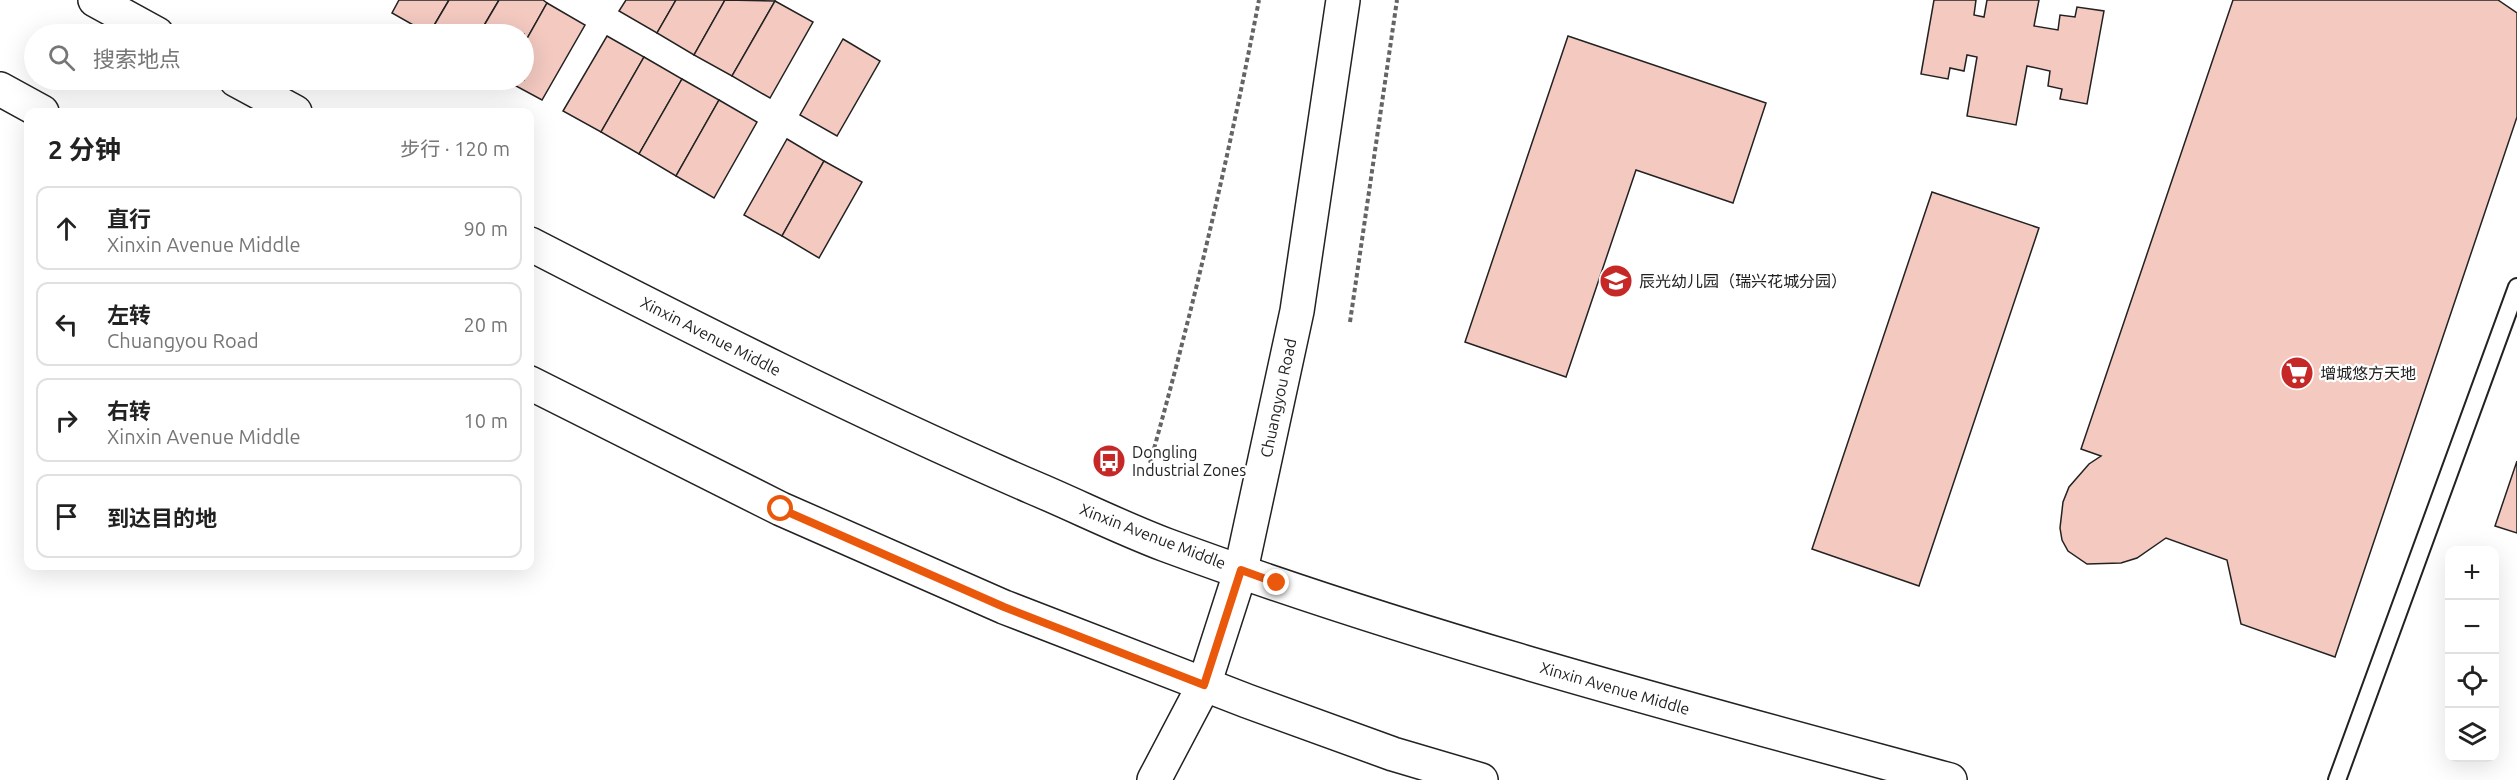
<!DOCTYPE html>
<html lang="zh">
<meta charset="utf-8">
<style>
:root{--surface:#fff;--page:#f6f6f6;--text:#222;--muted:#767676;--line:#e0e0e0}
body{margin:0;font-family:Ubuntu,"Noto Sans SC",sans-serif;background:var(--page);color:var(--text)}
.controls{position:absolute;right:18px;bottom:18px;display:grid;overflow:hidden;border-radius:12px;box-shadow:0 6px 24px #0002}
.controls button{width:54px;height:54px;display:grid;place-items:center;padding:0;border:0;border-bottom:2px solid var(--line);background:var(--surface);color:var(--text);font:30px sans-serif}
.stop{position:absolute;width:18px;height:18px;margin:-14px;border:4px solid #ea580c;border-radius:50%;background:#fff}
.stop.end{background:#ea580c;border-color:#fff;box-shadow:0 2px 6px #0008}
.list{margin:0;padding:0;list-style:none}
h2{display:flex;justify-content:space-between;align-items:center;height:78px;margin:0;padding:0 24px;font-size:26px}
h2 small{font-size:20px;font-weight:400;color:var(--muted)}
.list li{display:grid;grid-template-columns:39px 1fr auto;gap:18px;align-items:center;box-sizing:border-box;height:84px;margin:0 12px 12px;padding:0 12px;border:2px solid var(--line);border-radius:12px}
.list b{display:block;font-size:22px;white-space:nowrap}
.list p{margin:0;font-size:20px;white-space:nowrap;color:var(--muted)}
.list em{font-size:20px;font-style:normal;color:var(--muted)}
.icon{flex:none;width:33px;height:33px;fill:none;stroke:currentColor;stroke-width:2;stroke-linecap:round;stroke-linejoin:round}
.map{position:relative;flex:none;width:2517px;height:780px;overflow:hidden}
.search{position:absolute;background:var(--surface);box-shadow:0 6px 24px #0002;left:24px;top:24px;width:510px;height:66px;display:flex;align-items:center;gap:15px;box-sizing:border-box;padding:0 21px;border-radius:33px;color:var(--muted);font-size:22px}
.panel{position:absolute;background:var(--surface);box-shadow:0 6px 24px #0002;left:24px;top:108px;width:510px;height:462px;border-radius:12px}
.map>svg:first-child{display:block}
</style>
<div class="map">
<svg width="2517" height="780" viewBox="0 0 2517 780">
<rect width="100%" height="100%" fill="#fff"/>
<!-- building -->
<g fill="#f3c9c0" stroke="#222" stroke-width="1.5">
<path d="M399,0H449L429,34L392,13Z"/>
<path d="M449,0H499L479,34H429Z"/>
<path d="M499,0H543L547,3L524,44V34H479Z"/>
<path d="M626,0H676L657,33L619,11Z"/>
<path d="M676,0H725L694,55L657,33Z"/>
<path d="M725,0L775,1L732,76L694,55Z"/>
<path d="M1934,0H1976L1974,15L1984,17L1987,0H2039L2034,26L2058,30L2060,15L2075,17L2077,7L2104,11L2087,104L2060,99L2062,89L2048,86L2050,71L2027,66L2016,125L1967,116L1977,57L1967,55L1964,71L1950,68L1948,79L1921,74Z"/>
<path d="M2233,0H2498L2517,13V117L2335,657L2241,624L2227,560L2166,538L2137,558L2121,563L2087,564L2068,551L2062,540L2060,528L2063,502L2069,487L2089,464L2101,456L2081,449Z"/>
<path d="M775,1L813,22L770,98L732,76Z"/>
<path d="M547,3L585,25L542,100L505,80H524V44Z"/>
<path d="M607,36L644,57L601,132L563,111Z"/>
<path d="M1568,36L1766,103L1733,203L1636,170L1566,377L1465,342Z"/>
<path d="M843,39L880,61L837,136L800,115Z"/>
<path d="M644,57L682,79L639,154L601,132Z"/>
<path d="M682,79L719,100L676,176L639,154Z"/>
<path d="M719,100L757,122L714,198L676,176Z"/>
<path d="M787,139L824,161L782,236L744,215Z"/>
<path d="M824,161L862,182L819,258L782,236Z"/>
<path d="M1932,192L2039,228L1919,586L1812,549Z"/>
<path d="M2517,461V533L2495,526Z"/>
</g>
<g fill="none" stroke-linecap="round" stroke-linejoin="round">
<defs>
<path id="lane" d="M2337,780L2517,287"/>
<path id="secondary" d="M1154,780L1204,685L1241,570L1297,311L1343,0"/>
<g id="primary">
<path d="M95,0L157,34"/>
<path d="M236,80L295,112"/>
<path d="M0,89L42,112"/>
<path d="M530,244C695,329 861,413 1032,487C1077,506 1121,528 1166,545C1421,639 1688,709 1950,780"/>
<path d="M530,383L781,509L1004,607L1247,701L1393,754L1481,780"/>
</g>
</defs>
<!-- lane casing -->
<use href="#lane" stroke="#222" stroke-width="20"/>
<!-- secondary casing -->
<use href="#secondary" stroke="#222" stroke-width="36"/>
<!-- primary casing -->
<use href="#primary" stroke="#222" stroke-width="36"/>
<!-- path -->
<g stroke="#646464" stroke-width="4" stroke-dasharray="4.5 3" stroke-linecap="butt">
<path d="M1350,322L1397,0"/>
<path d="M1150,463C1193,310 1229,156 1259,0"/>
</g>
<!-- lane -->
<use href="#lane" stroke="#fff" stroke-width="16"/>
<!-- secondary -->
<use href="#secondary" stroke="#fff" stroke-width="33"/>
<!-- primary -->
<use href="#primary" stroke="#fff" stroke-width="33"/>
</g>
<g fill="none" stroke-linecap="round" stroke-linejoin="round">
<!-- route -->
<path stroke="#ea580c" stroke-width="8" d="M781,509L1004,607L1204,685L1241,570L1277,583"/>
</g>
<!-- icons -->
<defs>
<symbol id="school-disc" viewBox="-11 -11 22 22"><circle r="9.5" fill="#c62828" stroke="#fff"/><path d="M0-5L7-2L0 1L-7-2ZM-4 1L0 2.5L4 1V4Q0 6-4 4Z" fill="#fff"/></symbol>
<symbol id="supermarket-disc" viewBox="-11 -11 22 22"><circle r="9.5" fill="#c62828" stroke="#fff"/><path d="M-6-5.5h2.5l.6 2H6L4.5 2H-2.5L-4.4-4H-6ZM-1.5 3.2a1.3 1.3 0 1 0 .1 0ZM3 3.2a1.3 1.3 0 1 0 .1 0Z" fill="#fff"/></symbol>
<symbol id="bus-disc" viewBox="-11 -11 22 22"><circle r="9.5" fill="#c62828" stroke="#fff"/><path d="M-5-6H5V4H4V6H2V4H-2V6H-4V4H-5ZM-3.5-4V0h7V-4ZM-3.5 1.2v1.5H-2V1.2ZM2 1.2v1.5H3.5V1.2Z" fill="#fff"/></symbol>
</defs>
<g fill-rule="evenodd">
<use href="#school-disc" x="1597" y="262" width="38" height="38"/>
<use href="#supermarket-disc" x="2278" y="354" width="38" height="38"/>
<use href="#bus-disc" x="1090" y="442" width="38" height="38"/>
</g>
<g text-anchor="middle" stroke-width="4.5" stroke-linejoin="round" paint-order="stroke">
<!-- poi labels -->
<g font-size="16" fill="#222" stroke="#fff" text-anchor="start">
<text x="1639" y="287">辰光幼儿园（瑞兴花城分园）</text>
<text x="2320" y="379">增城悠方天地</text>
<text x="1132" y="458">Dongling<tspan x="1132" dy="18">Industrial Zones</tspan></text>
</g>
<!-- street labels -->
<g font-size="16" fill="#222" stroke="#fff">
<text transform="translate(711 336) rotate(27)" y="6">Xinxin Avenue Middle</text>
<text transform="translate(1278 398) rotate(-78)" y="6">Chuangyou Road</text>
<text transform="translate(1153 536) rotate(21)" y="6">Xinxin Avenue Middle</text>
<text transform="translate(1615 688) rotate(16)" y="6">Xinxin Avenue Middle</text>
</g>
</g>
</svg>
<div class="controls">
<button>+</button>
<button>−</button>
<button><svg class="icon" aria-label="locate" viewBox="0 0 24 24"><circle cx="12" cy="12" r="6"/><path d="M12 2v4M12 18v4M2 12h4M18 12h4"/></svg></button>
<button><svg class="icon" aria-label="layers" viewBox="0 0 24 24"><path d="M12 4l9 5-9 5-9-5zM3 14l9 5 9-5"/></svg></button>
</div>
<div class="stop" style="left:781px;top:509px"></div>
<div class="stop end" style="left:1277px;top:583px"></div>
<div class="search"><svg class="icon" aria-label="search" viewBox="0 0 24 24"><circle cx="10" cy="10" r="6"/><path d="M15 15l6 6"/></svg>搜索地点</div>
<section class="panel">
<h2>2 分钟<small>步行 · 120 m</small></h2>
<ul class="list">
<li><svg class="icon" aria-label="ahead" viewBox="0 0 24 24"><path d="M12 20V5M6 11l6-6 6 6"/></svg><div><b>直行</b><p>Xinxin Avenue Middle</p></div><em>90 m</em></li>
<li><svg class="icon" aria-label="left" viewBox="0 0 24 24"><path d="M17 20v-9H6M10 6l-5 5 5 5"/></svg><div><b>左转</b><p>Chuangyou Road</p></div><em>20 m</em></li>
<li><svg class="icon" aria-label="right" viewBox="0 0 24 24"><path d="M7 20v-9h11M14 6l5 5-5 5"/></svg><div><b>右转</b><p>Xinxin Avenue Middle</p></div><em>10 m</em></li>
<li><svg class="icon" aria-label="arrive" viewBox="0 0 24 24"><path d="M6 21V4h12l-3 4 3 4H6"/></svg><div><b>到达目的地</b></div></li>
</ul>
</section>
</div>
